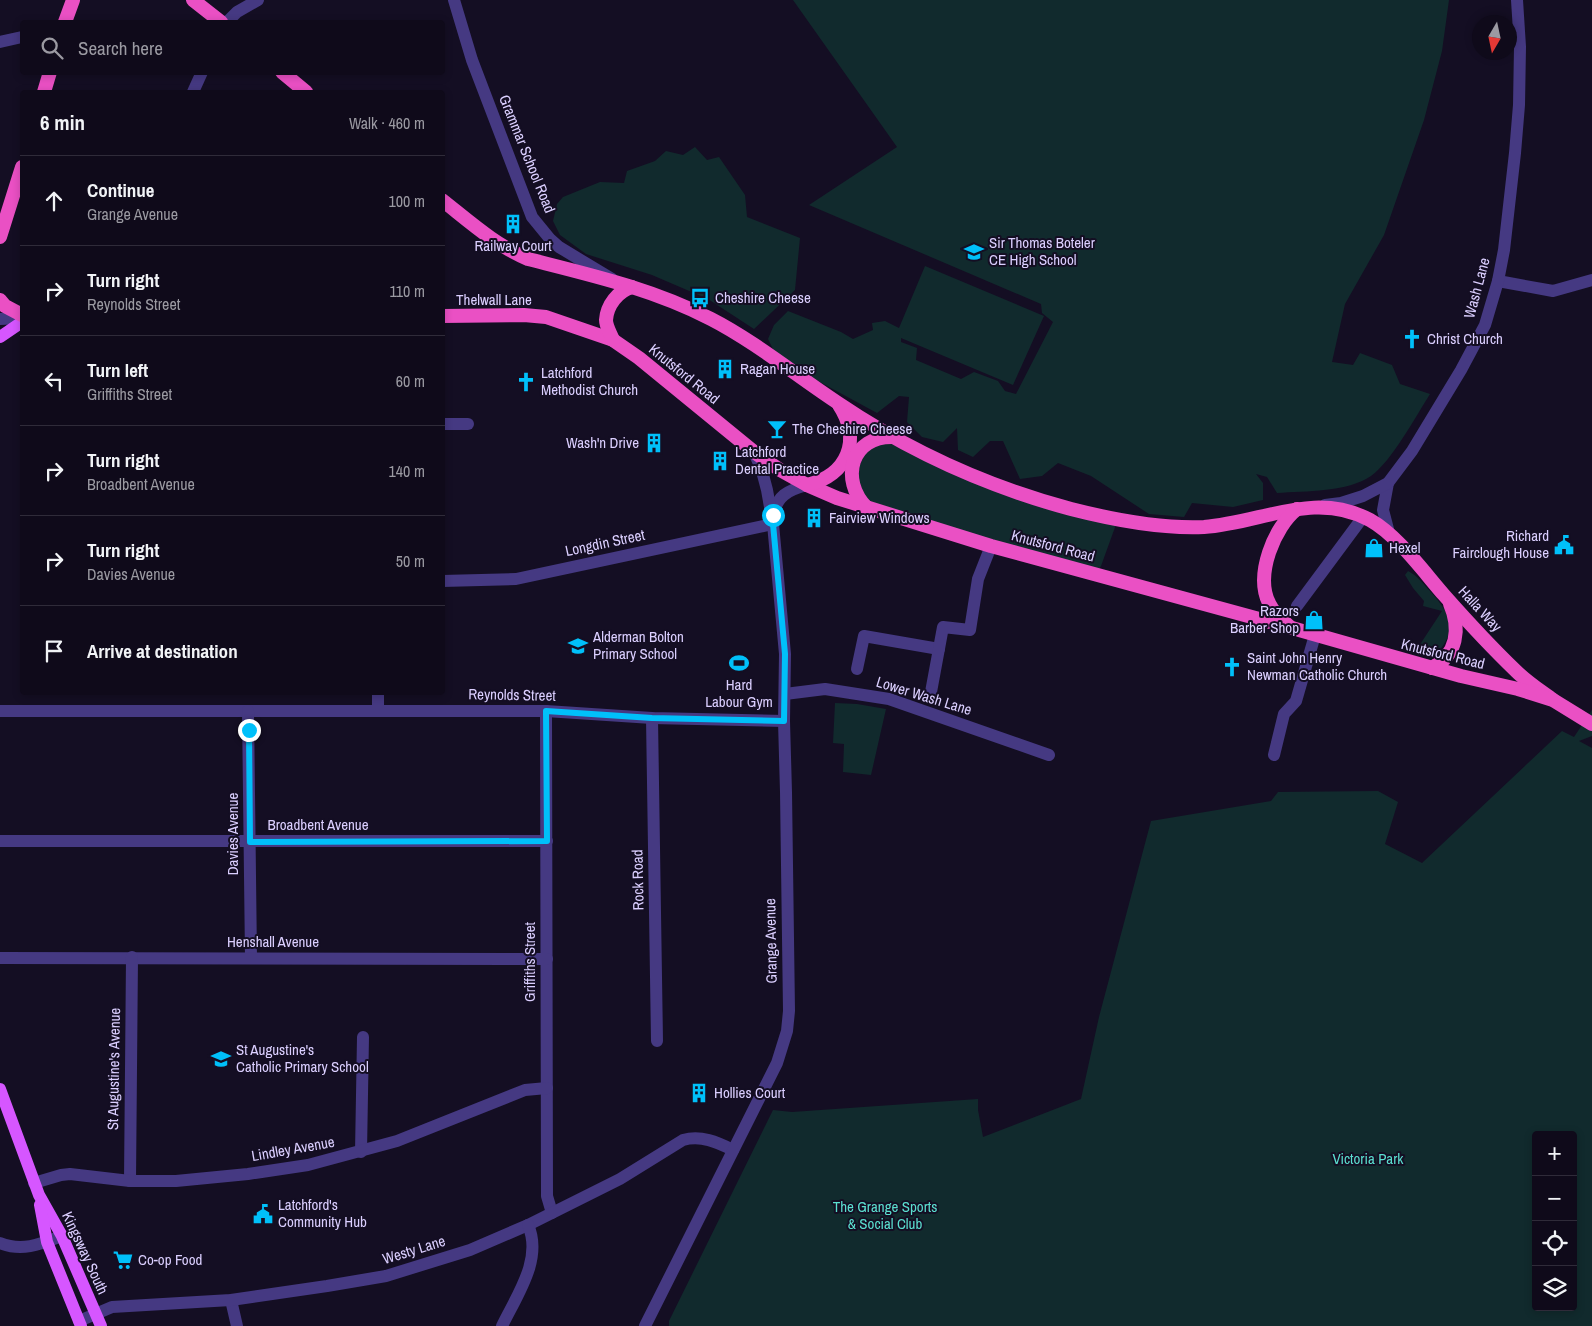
<!DOCTYPE html>
<meta charset="utf-8">
<style>
:root{--surface:#0f0a1a;--page:#1d1827;--text:#f1f3f6;--muted:#9b9aa2;--line:#2f2b39}
body{margin:0;font-family:"Archivo Narrow",sans-serif;background:var(--page);color:var(--text)}
.controls{position:absolute;right:15px;bottom:15px;display:grid;overflow:hidden;border-radius:5px;box-shadow:0 2px 8px #0003}
.controls button{width:45px;height:45px;display:grid;place-items:center;padding:0;border:0;border-bottom:1px solid var(--line);background:var(--surface);color:var(--text);font:25px sans-serif}
.compass{position:absolute;left:1472px;top:15px;width:45px;height:45px;border-radius:50%;background:var(--surface);box-shadow:0 2px 8px #0003;rotate:189deg}
.stop{position:absolute;width:15px;height:15px;margin:-11px;border:4px solid #00c0fa;border-radius:50%;background:#fff}
.stop.end{background:#00c0fa;border-color:#fff;box-shadow:0 1px 5px #0008}
.list{margin:0;padding:0;list-style:none}
h2{display:flex;justify-content:space-between;align-items:center;height:65px;margin:0;padding:0 20px;font-size:21px}
h2 small{font-size:16px;font-weight:400;color:var(--muted)}
.list li{display:grid;grid-template-columns:32px 1fr auto;gap:15px;align-items:center;box-sizing:border-box;height:90px;padding:0 20px;border-top:1px solid var(--line)}
.list b{display:block;font-size:19px;white-space:nowrap}
.list p{margin:0;font-size:16px;white-space:nowrap;color:var(--muted)}
.list em{font-size:16px;font-style:normal;color:var(--muted)}
.icon{flex:none;width:28px;height:28px;fill:none;stroke:currentColor;stroke-width:2;stroke-linecap:round;stroke-linejoin:round}
.map{position:relative;flex:none;width:1592px;height:1326px;overflow:hidden}
.search{position:absolute;background:var(--surface);box-shadow:0 2px 8px #0003;left:20px;top:20px;width:425px;height:55px;display:flex;align-items:center;gap:12px;box-sizing:border-box;padding:0 18px;border-radius:5px;color:var(--muted);font-size:19px}
.panel{position:absolute;background:var(--surface);box-shadow:0 2px 8px #0003;left:20px;top:90px;width:425px;height:605px;border-radius:5px}
.map>svg:first-child{display:block}
</style>
<div class="map">
<svg width="1592" height="1326" viewBox="0 0 1592 1326">
<rect width="100%" height="100%" fill="#140e23"/>
<!-- green -->
<g fill="#112a2d" fill-rule="evenodd">
<path d="M793,0H1449L1442,51L1424,120L1384,235L1345,304L1332,362L1353,365L1360,353L1392,365L1400,384L1430,394C1416,416 1391,462 1371,476C1348,492 1305,491 1277,493L1267,477L1256,474L1263,483V500L1233,507L1192,503L1184,517L1149,514L1091,476L1058,463L1042,476L1020,479L1003,441H990L973,457L958,450L957,428L943,442L922,437L907,422L909,397L899,396L877,413L807,375L775,353L768,339L774,325L788,311L841,332L853,339L873,330L872,323L885,321L899,328L925,266L1044,316L1013,385L901,338V342L917,348L916,360L961,379L974,372L998,381L1005,391L1016,394L1053,322L1042,313L1041,304L809,205L897,147Z"/>
<path d="M695,147L707,160L719,157L745,195L747,217L800,238L795,290L754,329L708,299L652,275L586,254L560,235L553,221L557,204L563,197L600,182L624,183L627,171L655,161L666,151L683,155Z"/>
<path d="M878,438L949,465L1118,519L1101,566L1096,574L867,508L853,484L868,443Z"/>
<path d="M1408,571C1416,575 1422,582 1428,589C1442,604 1458,623 1444,644C1441,650 1435,653 1428,653L1425,648L1419,646L1442,611L1423,606L1424,601L1413,588L1405,575Z"/>
<path d="M835,703L857,704L886,709L871,775L843,772L844,744L833,743Z"/>
<path d="M1592,710V736L1579,741L1592,748V1326H669V1321L773,1110L792,1112L978,1099V1110L983,1137L1081,1099L1099,1017L1151,821L1271,801L1278,792L1378,791L1398,802L1385,844L1422,863L1562,731L1574,737ZM1536,1135H1573V1307H1536Z"/>
</g>
<g fill="none" stroke-linecap="round" stroke-linejoin="round">
<!-- minor -->
<g stroke="#453982" stroke-width="12">
<path d="M454,0L472,60L532,217L550,239L559,247L612,279"/>
<path d="M227,22L237,12L258,0"/>
<path d="M0,42L22,37"/>
<path d="M193,92L202,72"/>
<path d="M1498,281L1553,291L1592,280"/>
<path d="M0,319L22,318"/>
<path d="M442,424H468"/>
<path d="M773,517C776,496 788,490 807,485"/>
<path d="M442,581L516,579L773,524"/>
<path d="M1297,606L1363,517"/>
<path d="M857,669L864,636L939,649"/>
<path d="M378,692V710"/>
<path d="M931,692L943,627L970,630L978,579L991,546"/>
<path d="M785,694L825,689L889,699L1049,755"/>
<path d="M0,711H546L652,718L784,721"/>
<path d="M248,711L251,958"/>
<path d="M546,711L547,1196L552,1213"/>
<path d="M652,718L657,1041"/>
<path d="M1274,755L1284,714L1296,701L1315,635"/>
<path d="M0,841H547"/>
<path d="M0,958L547,959"/>
<path d="M361,1152L363,1037"/>
<path d="M130,1181L132,957"/>
<path d="M34,1183L61,1175L70,1174L130,1181H176L248,1174L308,1165L397,1141L525,1090L547,1088"/>
<path d="M0,1243C22,1252 41,1244 62,1236"/>
<path d="M231,1300L237,1326"/>
<path d="M79,1321L112,1307L231,1300L327,1286L386,1276L470,1250L528,1225L620,1179L683,1140C701,1135 717,1142 733,1150"/>
<path d="M502,1326C517,1295 543,1259 528,1225"/>
<path d="M645,1326L777,1063L787,1031L789,1011L786,792L784,721L785,654L773,524L767,490L762,471L754,452"/>
</g>
<!-- tertiary -->
<g stroke="#453982" stroke-width="12">
<path d="M1388,483L1383,510L1389,533"/>
<path d="M1325,505L1341,503L1363,496L1388,483L1412,451L1461,370L1485,325L1498,281L1504,250L1515,153L1519,105L1520,47L1517,0"/>
</g>
<!-- primary -->
<g stroke="#d656ff" stroke-width="12">
<path d="M0,337L22,322"/>
<path d="M0,1089L39,1195L62,1236L101,1326"/>
<path d="M40,1205L47,1242L81,1326"/>
</g>
<!-- trunk -->
<g stroke="#ea50c4" stroke-width="14">
<path d="M193,0L221,22"/>
<path d="M65,22L73,0"/>
<path d="M282,72L306,92"/>
<path d="M44,92L50,72"/>
<path d="M442,200C470,222 495,245 528,259C591,275 653,289 711,319C754,341 797,376 838,403C909,451 989,487 1071,509C1114,520 1160,529 1204,527C1262,523 1314,490 1370,520C1397,535 1423,571 1444,595C1467,621 1491,647 1516,671C1527,682 1541,691 1553,700"/>
<path d="M0,237L22,167"/>
<path d="M0,300L5,306L22,315"/>
<path d="M442,316L524,315L546,317L613,340L639,358L754,452L780,470L807,485L837,498L991,546L1292,628L1461,676L1518,689L1553,700L1592,724"/>
<path d="M613,340C611,334 606,327 606,320C607,305 618,291 632,287"/>
<path d="M807,485C848,475 862,440 839,405"/>
<path d="M867,508C839,480 851,435 894,437"/>
<path d="M1289,626C1282,620 1273,612 1269,603C1255,575 1274,527 1297,509"/>
<path d="M1432,668C1457,655 1461,629 1450,604"/>
</g>
</g>
<g fill="none" stroke-linecap="round" stroke-linejoin="round">
<!-- route -->
<path stroke="#00c0fa" stroke-width="6" d="M249,730L250,842L547,841L546,711L652,718L784,721L785,654L773,524V515"/>
</g>
<!-- icons -->
<defs>
<symbol id="building-bare" viewBox="-9 -9 18 18"><path d="M-4-6H4V6H1V3H-1V6H-4ZM-2.5-4.3h1.7v1.8h-1.7ZM.8-4.3h1.7v1.8H.8ZM-2.5-1h1.7V.8h-1.7ZM.8-1h1.7V.8H.8Z" fill="#00c0fa" stroke="#140e23" stroke-width="2.5" paint-order="stroke"/></symbol>
<symbol id="school-bare" viewBox="-9 -9 18 18"><path d="M0-5L7-2L0 1L-7-2ZM-4 1L0 2.5L4 1V4Q0 6-4 4Z" fill="#00c0fa" stroke="#140e23" stroke-width="2.5" paint-order="stroke"/></symbol>
<symbol id="bus-bare" viewBox="-9 -9 18 18"><path d="M-5-6H5V4H4V6H2V4H-2V6H-4V4H-5ZM-3.5-4V0h7V-4ZM-3.5 1.2v1.5H-2V1.2ZM2 1.2v1.5H3.5V1.2Z" fill="#00c0fa" stroke="#140e23" stroke-width="2.5" paint-order="stroke"/></symbol>
<symbol id="church-bare" viewBox="-9 -9 18 18"><path d="M-1.2-6h2.4v3.5h3.3v2.4h-3.3V6h-2.4V-.1h-3.3v-2.4h3.3Z" fill="#00c0fa" stroke="#140e23" stroke-width="2.5" paint-order="stroke"/></symbol>
<symbol id="bar-bare" viewBox="-9 -9 18 18"><path d="M-6-5H6L.8 .8V4.5H3.5V6h-7V4.5H-.8V.8Z" fill="#00c0fa" stroke="#140e23" stroke-width="2.5" paint-order="stroke"/></symbol>
<symbol id="civic-bare" viewBox="-9 -9 18 18"><path d="M-.6-6.5H3V-4.5H.6V-3L4-1V1h2V6H-6V1h2V-1L-.6-3ZM-1.2 2.5V6h2.4V2.5Z" fill="#00c0fa" stroke="#140e23" stroke-width="2.5" paint-order="stroke"/></symbol>
<symbol id="shop-bare" viewBox="-9 -9 18 18"><path d="M-5-2.5h2.3a2.7 3.5 0 0 1 5.4 0H5L5.5 6h-11ZM-1.5-2.5h3a1.5 2.3 0 0 0-3 0Z" fill="#00c0fa" stroke="#140e23" stroke-width="2.5" paint-order="stroke"/></symbol>
<symbol id="stadium-bare" viewBox="-9 -9 18 18"><path d="M0-5a6.5 5 0 1 0 0 10a6.5 5 0 1 0 0-10ZM-3.5-1.8h7v3.6h-7Z" fill="#00c0fa" stroke="#140e23" stroke-width="2.5" paint-order="stroke"/></symbol>
<symbol id="supermarket-bare" viewBox="-9 -9 18 18"><path d="M-6-5.5h2.5l.6 2H6L4.5 2H-2.5L-4.4-4H-6ZM-1.5 3.2a1.3 1.3 0 1 0 .1 0ZM3 3.2a1.3 1.3 0 1 0 .1 0Z" fill="#00c0fa" stroke="#140e23" stroke-width="2.5" paint-order="stroke"/></symbol>
</defs>
<g fill-rule="evenodd">
<use href="#building-bare" x="499" y="210" width="28" height="28"/>
<use href="#school-bare" x="960" y="238" width="28" height="28"/>
<use href="#bus-bare" x="686" y="284" width="28" height="28"/>
<use href="#church-bare" x="1398" y="325" width="28" height="28"/>
<use href="#building-bare" x="711" y="355" width="28" height="28"/>
<use href="#church-bare" x="512" y="368" width="28" height="28"/>
<use href="#bar-bare" x="763" y="415" width="28" height="28"/>
<use href="#building-bare" x="640" y="429" width="28" height="28"/>
<use href="#building-bare" x="706" y="447" width="28" height="28"/>
<use href="#building-bare" x="800" y="504" width="28" height="28"/>
<use href="#civic-bare" x="1550" y="531" width="28" height="28"/>
<use href="#shop-bare" x="1360" y="534" width="28" height="28"/>
<use href="#shop-bare" x="1300" y="606" width="28" height="28"/>
<use href="#school-bare" x="564" y="632" width="28" height="28"/>
<use href="#stadium-bare" x="725" y="649" width="28" height="28"/>
<use href="#church-bare" x="1218" y="653" width="28" height="28"/>
<use href="#school-bare" x="207" y="1045" width="28" height="28"/>
<use href="#building-bare" x="685" y="1079" width="28" height="28"/>
<use href="#civic-bare" x="249" y="1200" width="28" height="28"/>
<use href="#supermarket-bare" x="109" y="1246" width="28" height="28"/>
</g>
<g text-anchor="middle" stroke-width="4" stroke-linejoin="round" paint-order="stroke">
<!-- street labels -->
<g font-size="15" fill="#dbcfff" stroke="#140e23">
<text transform="translate(527 154) rotate(68)" y="5">Grammar School Road</text>
<text transform="translate(1477 288) rotate(-75)" y="5">Wash Lane</text>
<text x="494" y="305">Thelwall Lane</text>
<text transform="translate(684 374) rotate(39)" y="5">Knutsford Road</text>
<text transform="translate(605 543) rotate(-12)" y="5">Longdin Street</text>
<text transform="translate(1053 546) rotate(15)" y="5">Knutsford Road</text>
<text transform="translate(1480 609) rotate(47)" y="5">Halla Way</text>
<text transform="translate(1443 654) rotate(14)" y="5">Knutsford Road</text>
<text transform="translate(512 695) rotate(1)" y="5">Reynolds Street</text>
<text transform="translate(924 696) rotate(17)" y="5">Lower Wash Lane</text>
<text x="318" y="830">Broadbent Avenue</text>
<text transform="translate(233 834) rotate(-90)" y="5">Davies Avenue</text>
<text transform="translate(638 880) rotate(-91)" y="5">Rock Road</text>
<text transform="translate(771 941) rotate(-91)" y="5">Grange Avenue</text>
<text x="273" y="947">Henshall Avenue</text>
<text transform="translate(530 962) rotate(-90)" y="5">Griffiths Street</text>
<text transform="translate(114 1069) rotate(-89)" y="5">St Augustine's Avenue</text>
<text transform="translate(293 1149) rotate(-10)" y="5">Lindley Avenue</text>
<text transform="translate(414 1250) rotate(-17)" y="5">Westy Lane</text>
<text transform="translate(85 1253) rotate(65)" y="5">Kingsway South</text>
</g>
<!-- poi labels -->
<g font-size="15" fill="#dbcfff" stroke="#140e23" text-anchor="start">
<text x="989" y="248">Sir Thomas Boteler<tspan x="989" dy="17">CE High School</tspan></text>
<text x="513" y="251" text-anchor="middle">Railway Court</text>
<text x="715" y="303">Cheshire Cheese</text>
<text x="1427" y="344">Christ Church</text>
<text x="740" y="374">Ragan House</text>
<text x="541" y="378">Latchford<tspan x="541" dy="17">Methodist Church</tspan></text>
<text x="792" y="434">The Cheshire Cheese</text>
<text x="639" y="448" text-anchor="end">Wash'n Drive</text>
<text x="735" y="457">Latchford<tspan x="735" dy="17">Dental Practice</tspan></text>
<text x="829" y="523">Fairview Windows</text>
<text x="1549" y="541" text-anchor="end">Richard<tspan x="1549" dy="17">Fairclough House</tspan></text>
<text x="1389" y="553">Hexel</text>
<text x="1299" y="616" text-anchor="end">Razors<tspan x="1299" dy="17">Barber Shop</tspan></text>
<text x="593" y="642">Alderman Bolton<tspan x="593" dy="17">Primary School</tspan></text>
<text x="1247" y="663">Saint John Henry<tspan x="1247" dy="17">Newman Catholic Church</tspan></text>
<text x="739" y="690" text-anchor="middle">Hard<tspan x="739" dy="17">Labour Gym</tspan></text>
<text x="236" y="1055">St Augustine's<tspan x="236" dy="17">Catholic Primary School</tspan></text>
<text x="714" y="1098">Hollies Court</text>
<text x="278" y="1210">Latchford's<tspan x="278" dy="17">Community Hub</tspan></text>
<text x="138" y="1265">Co-op Food</text>
</g>
<!-- park labels -->
<g font-size="15" fill="#5bdfd0" stroke="#140e23">
<text x="1368" y="1164">Victoria Park</text>
<text x="885" y="1212">The Grange Sports<tspan x="885" dy="17">&amp; Social Club</tspan></text>
</g>
</g>
</svg>
<div class="controls">
<button>+</button>
<button>−</button>
<button><svg class="icon" aria-label="locate" viewBox="0 0 24 24"><circle cx="12" cy="12" r="6"/><path d="M12 2v4M12 18v4M2 12h4M18 12h4"/></svg></button>
<button><svg class="icon" aria-label="layers" viewBox="0 0 24 24"><path d="M12 4l9 5-9 5-9-5zM3 14l9 5 9-5"/></svg></button>
</div>
<svg class="compass" viewBox="-18 -18 36 36"><path d="M0-13l5 13h-10z" fill="#e53935"/><path d="M0 13l5-13h-10z" fill="#9b9aa2"/></svg>
<div class="stop" style="left:773px;top:515px"></div>
<div class="stop end" style="left:249px;top:730px"></div>
<div class="search"><svg class="icon" aria-label="search" viewBox="0 0 24 24"><circle cx="10" cy="10" r="6"/><path d="M15 15l6 6"/></svg>Search here</div>
<section class="panel">
<h2>6 min<small>Walk · 460 m</small></h2>
<ul class="list">
<li><svg class="icon" aria-label="ahead" viewBox="0 0 24 24"><path d="M12 20V5M6 11l6-6 6 6"/></svg><div><b>Continue</b><p>Grange Avenue</p></div><em>100 m</em></li>
<li><svg class="icon" aria-label="right" viewBox="0 0 24 24"><path d="M7 20v-9h11M14 6l5 5-5 5"/></svg><div><b>Turn right</b><p>Reynolds Street</p></div><em>110 m</em></li>
<li><svg class="icon" aria-label="left" viewBox="0 0 24 24"><path d="M17 20v-9H6M10 6l-5 5 5 5"/></svg><div><b>Turn left</b><p>Griffiths Street</p></div><em>60 m</em></li>
<li><svg class="icon" aria-label="right" viewBox="0 0 24 24"><path d="M7 20v-9h11M14 6l5 5-5 5"/></svg><div><b>Turn right</b><p>Broadbent Avenue</p></div><em>140 m</em></li>
<li><svg class="icon" aria-label="right" viewBox="0 0 24 24"><path d="M7 20v-9h11M14 6l5 5-5 5"/></svg><div><b>Turn right</b><p>Davies Avenue</p></div><em>50 m</em></li>
<li><svg class="icon" aria-label="arrive" viewBox="0 0 24 24"><path d="M6 21V4h12l-3 4 3 4H6"/></svg><div><b>Arrive at destination</b></div></li>
</ul>
</section>
</div>
